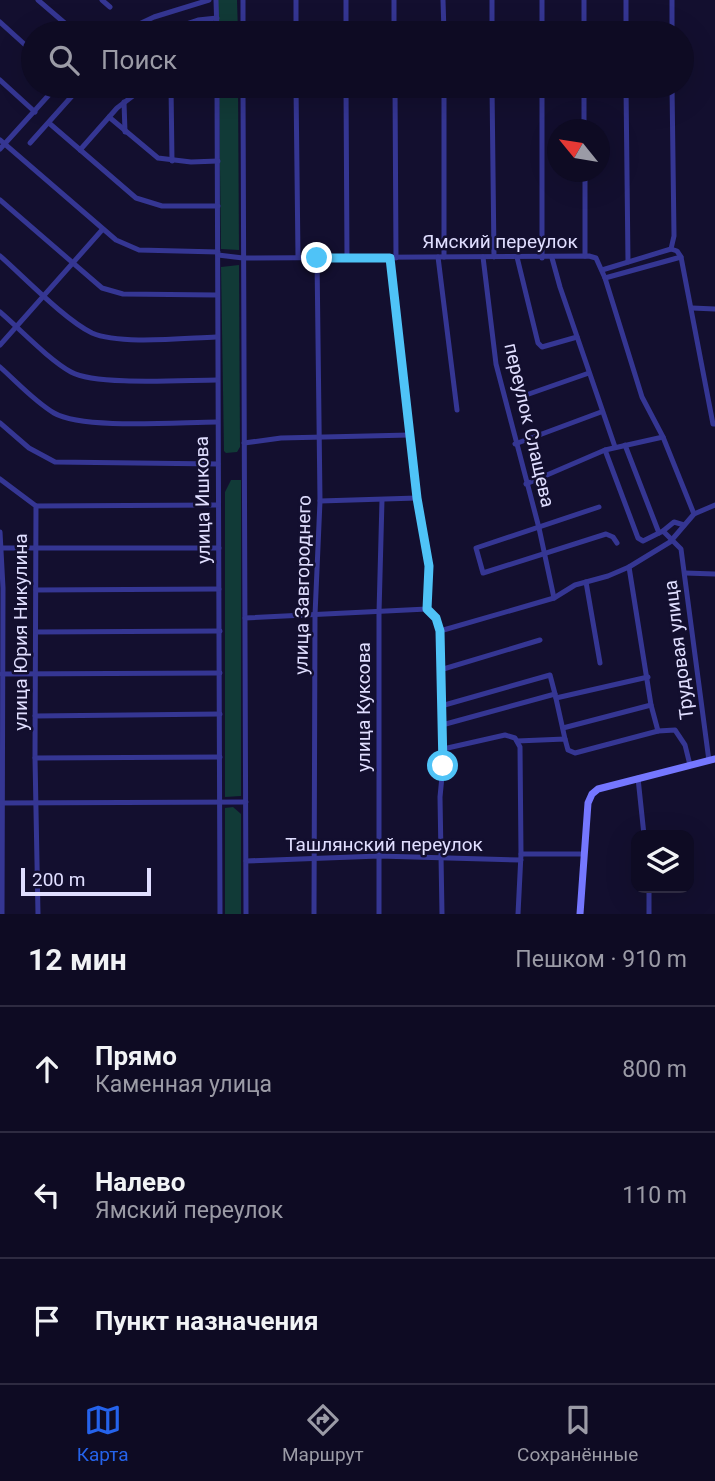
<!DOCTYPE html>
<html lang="ru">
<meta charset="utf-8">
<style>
:root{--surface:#0e0b23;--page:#17142b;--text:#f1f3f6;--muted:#9b9ba6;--line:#2e2b41;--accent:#2563eb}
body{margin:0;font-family:Roboto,sans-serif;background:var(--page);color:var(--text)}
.controls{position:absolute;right:21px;bottom:21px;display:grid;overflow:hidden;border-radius:14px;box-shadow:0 7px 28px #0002}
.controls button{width:63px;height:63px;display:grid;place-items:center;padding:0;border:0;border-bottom:2px solid var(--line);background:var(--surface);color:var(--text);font:35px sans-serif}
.compass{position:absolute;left:547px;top:119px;width:63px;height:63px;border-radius:50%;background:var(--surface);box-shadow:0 7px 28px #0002;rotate:300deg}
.scale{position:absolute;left:21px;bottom:18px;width:130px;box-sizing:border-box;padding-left:7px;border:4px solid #e0deff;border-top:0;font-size:19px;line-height:24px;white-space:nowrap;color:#e0deff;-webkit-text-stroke:5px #130f2f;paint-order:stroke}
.stop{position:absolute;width:21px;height:21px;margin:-16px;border:5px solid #4fc3f7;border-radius:50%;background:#fff}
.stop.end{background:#4fc3f7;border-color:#fff;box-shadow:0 2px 7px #0008}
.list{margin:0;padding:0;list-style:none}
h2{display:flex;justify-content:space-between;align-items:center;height:91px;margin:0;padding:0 28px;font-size:30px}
h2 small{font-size:23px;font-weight:400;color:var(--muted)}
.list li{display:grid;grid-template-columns:46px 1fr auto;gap:21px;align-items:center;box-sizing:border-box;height:126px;padding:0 28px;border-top:2px solid var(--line)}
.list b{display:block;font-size:26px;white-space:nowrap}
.list p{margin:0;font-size:23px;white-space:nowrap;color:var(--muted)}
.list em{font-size:23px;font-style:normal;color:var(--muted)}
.icon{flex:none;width:38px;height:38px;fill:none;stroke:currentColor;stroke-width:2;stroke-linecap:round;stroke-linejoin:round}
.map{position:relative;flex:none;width:715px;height:914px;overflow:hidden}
.search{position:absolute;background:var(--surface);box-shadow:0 7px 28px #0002;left:21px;right:21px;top:21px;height:77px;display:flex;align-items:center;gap:18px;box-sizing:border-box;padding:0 24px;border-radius:38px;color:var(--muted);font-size:26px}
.sheet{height:469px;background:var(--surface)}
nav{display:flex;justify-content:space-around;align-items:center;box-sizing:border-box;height:98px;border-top:2px solid var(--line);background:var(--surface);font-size:19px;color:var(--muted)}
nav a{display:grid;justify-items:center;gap:4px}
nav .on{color:var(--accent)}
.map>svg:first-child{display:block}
</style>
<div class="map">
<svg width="715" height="914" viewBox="0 0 715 914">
<rect width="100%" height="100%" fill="#130f2f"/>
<!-- green -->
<g fill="#113a37">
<path d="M218,0H237L238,33H218Z"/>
<path d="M219,86H238L239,250L221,249Z"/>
<path d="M239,265L240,447L237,452L226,453L224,451L221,267Z"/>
<path d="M231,480H241V796L225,797V492Z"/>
<path d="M233,807L241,814V914H225V808Z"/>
</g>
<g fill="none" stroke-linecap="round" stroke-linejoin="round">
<!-- street -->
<g stroke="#353693" stroke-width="5">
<path d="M38,0L74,31"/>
<path d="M102,0L110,7"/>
<path d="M216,0L217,33"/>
<path d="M296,0V33"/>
<path d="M346,0V33"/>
<path d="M394,0V33"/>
<path d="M443,0L444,33"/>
<path d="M492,0V33"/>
<path d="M542,0V33"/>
<path d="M584,0V33"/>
<path d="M626,0V33"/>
<path d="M672,0V33"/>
<path d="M0,22L33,52"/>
<path d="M120,33L154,17L209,0"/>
<path d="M159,33L198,20L217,18"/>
<path d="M243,33V0"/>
<path d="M0,80L35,112"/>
<path d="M171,86L172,161"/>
<path d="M217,86L220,914"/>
<path d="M243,86L246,914"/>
<path d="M296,86L298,257"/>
<path d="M346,86L347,258"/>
<path d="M395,86L396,258"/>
<path d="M444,86V257"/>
<path d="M492,86L494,257"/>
<path d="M542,86V258"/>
<path d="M584,86V130"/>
<path d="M626,86L628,262"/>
<path d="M124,102L125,132"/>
<path d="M109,117L158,158L191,162L218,161"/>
<path d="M49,123L136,198L162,206H218"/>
<path d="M0,140L116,240L139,250L218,252"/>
<path d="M30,143L81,86"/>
<path d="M0,149L57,86"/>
<path d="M80,150L117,108L146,86"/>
<path d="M585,172V256"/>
<path d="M0,200L102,288L123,294L216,295"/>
<path d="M671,249L674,236L672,86"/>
<path d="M218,255L243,258L589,256L596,258L605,278L642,397L663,437L694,514"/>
<path d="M0,256C24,277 65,320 92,333C119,345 185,338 216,337"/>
<path d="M438,257L457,410"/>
<path d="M483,257L496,364L539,528L554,598"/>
<path d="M517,257L538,343L542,347L577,337"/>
<path d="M390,258L417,498L429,566L427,609L436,618L440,631L443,766L440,797L442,914"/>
<path d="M552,258L560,287L615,447"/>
<path d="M602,270L671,249L677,251L681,257L713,424H715"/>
<path d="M605,278L681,257"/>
<path d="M692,308L715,309"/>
<path d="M0,312C21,330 48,359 71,372C97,386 184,380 217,380"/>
<path d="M0,345L102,230"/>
<path d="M0,367C17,382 34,401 54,413C83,430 180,422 217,422"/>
<path d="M526,395L589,373"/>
<path d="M0,423L29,448L55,462L218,464"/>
<path d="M244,443L281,438L410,435"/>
<path d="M515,444L601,412"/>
<path d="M605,450L638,538L643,541L659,533L625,445"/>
<path d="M0,479L36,506L35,758L38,914"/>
<path d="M526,484L605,450L663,437"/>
<path d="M320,501L417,498"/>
<path d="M36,506L218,505"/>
<path d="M599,507L476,548L483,573L606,534L613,537L617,543"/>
<path d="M663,531L674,522L684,525"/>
<path d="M0,532L3,588L2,914"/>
<path d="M659,533L663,531L681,549L709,761"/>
<path d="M1,548H219"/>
<path d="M629,567L651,705L658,731"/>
<path d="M685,573L715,574"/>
<path d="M586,582L600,663"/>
<path d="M36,590L219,589"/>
<path d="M245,618L427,609"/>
<path d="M440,631L554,598L575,585L608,576L629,567L670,542L694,514L715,505"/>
<path d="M36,632L220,631"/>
<path d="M440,670L540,640"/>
<path d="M2,674L220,673"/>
<path d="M556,698L648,677"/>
<path d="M441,706L550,675L555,694"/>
<path d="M35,716L220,714"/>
<path d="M442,725L555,694L565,739"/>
<path d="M563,728L651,705"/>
<path d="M517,741L565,739L568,750L575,753L658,731L675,730L685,745L690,765"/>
<path d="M443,749L505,735L515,738L520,747L521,854L518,914"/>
<path d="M35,758L220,757"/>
<path d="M638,778L644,835"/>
<path d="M0,803L246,802"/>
<path d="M521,854H584"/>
<path d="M246,861L379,856L521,860"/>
<path d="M649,888V914"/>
<path d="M314,914L315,615L320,501L317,258"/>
<path d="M379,914V613L382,500"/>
</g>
<!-- secondary -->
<path stroke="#7577ff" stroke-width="7" d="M580,914L588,803L592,794L598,789L715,759"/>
</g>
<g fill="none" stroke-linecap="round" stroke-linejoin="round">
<!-- route -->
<path stroke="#4fc3f7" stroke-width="9" d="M317,258H390L417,498L429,566L427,609L436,618L440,631L443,766"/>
</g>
<g text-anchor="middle" stroke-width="5" stroke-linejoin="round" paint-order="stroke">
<!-- street labels -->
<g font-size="19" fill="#e0deff" stroke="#130f2f">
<text x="500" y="248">Ямский переулок</text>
<text transform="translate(530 425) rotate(77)" y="7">переулок Слащева</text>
<text transform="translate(202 500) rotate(-91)" y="7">улица Ишкова</text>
<text transform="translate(302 585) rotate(-89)" y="7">улица Завгороднего</text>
<text transform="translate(20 632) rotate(-90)" y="7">улица Юрия Никулина</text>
<text transform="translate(678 650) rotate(-97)" y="7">Трудовая улица</text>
<text transform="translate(363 707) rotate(-90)" y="7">улица Куксова</text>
<text x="384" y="851">Ташлянский переулок</text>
</g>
</g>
</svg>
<div class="controls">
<button><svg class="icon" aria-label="layers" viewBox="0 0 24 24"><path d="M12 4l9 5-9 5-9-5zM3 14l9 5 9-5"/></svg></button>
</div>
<svg class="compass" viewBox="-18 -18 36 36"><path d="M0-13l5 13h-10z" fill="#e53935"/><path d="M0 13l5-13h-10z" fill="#9b9ba6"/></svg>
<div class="scale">200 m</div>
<div class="stop" style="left:443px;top:766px"></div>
<div class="stop end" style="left:317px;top:258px"></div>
<div class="search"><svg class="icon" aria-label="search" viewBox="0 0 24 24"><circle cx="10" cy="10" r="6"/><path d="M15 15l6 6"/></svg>Поиск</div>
</div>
<section class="sheet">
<h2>12 мин<small>Пешком · 910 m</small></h2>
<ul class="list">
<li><svg class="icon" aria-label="ahead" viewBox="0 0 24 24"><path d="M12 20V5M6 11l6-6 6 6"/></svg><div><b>Прямо</b><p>Каменная улица</p></div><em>800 m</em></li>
<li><svg class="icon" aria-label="left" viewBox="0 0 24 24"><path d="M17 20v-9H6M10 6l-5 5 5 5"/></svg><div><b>Налево</b><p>Ямский переулок</p></div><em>110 m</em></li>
<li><svg class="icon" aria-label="arrive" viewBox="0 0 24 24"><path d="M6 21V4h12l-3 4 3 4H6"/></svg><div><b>Пункт назначения</b></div></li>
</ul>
</section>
<nav>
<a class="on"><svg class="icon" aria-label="map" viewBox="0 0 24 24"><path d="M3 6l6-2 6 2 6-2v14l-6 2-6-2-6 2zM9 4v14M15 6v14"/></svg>Карта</a>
<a><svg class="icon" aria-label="directions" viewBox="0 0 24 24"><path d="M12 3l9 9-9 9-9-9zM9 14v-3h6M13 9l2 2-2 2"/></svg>Маршрут</a>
<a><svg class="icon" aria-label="saved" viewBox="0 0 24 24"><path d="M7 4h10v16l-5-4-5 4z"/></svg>Сохранённые</a>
</nav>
